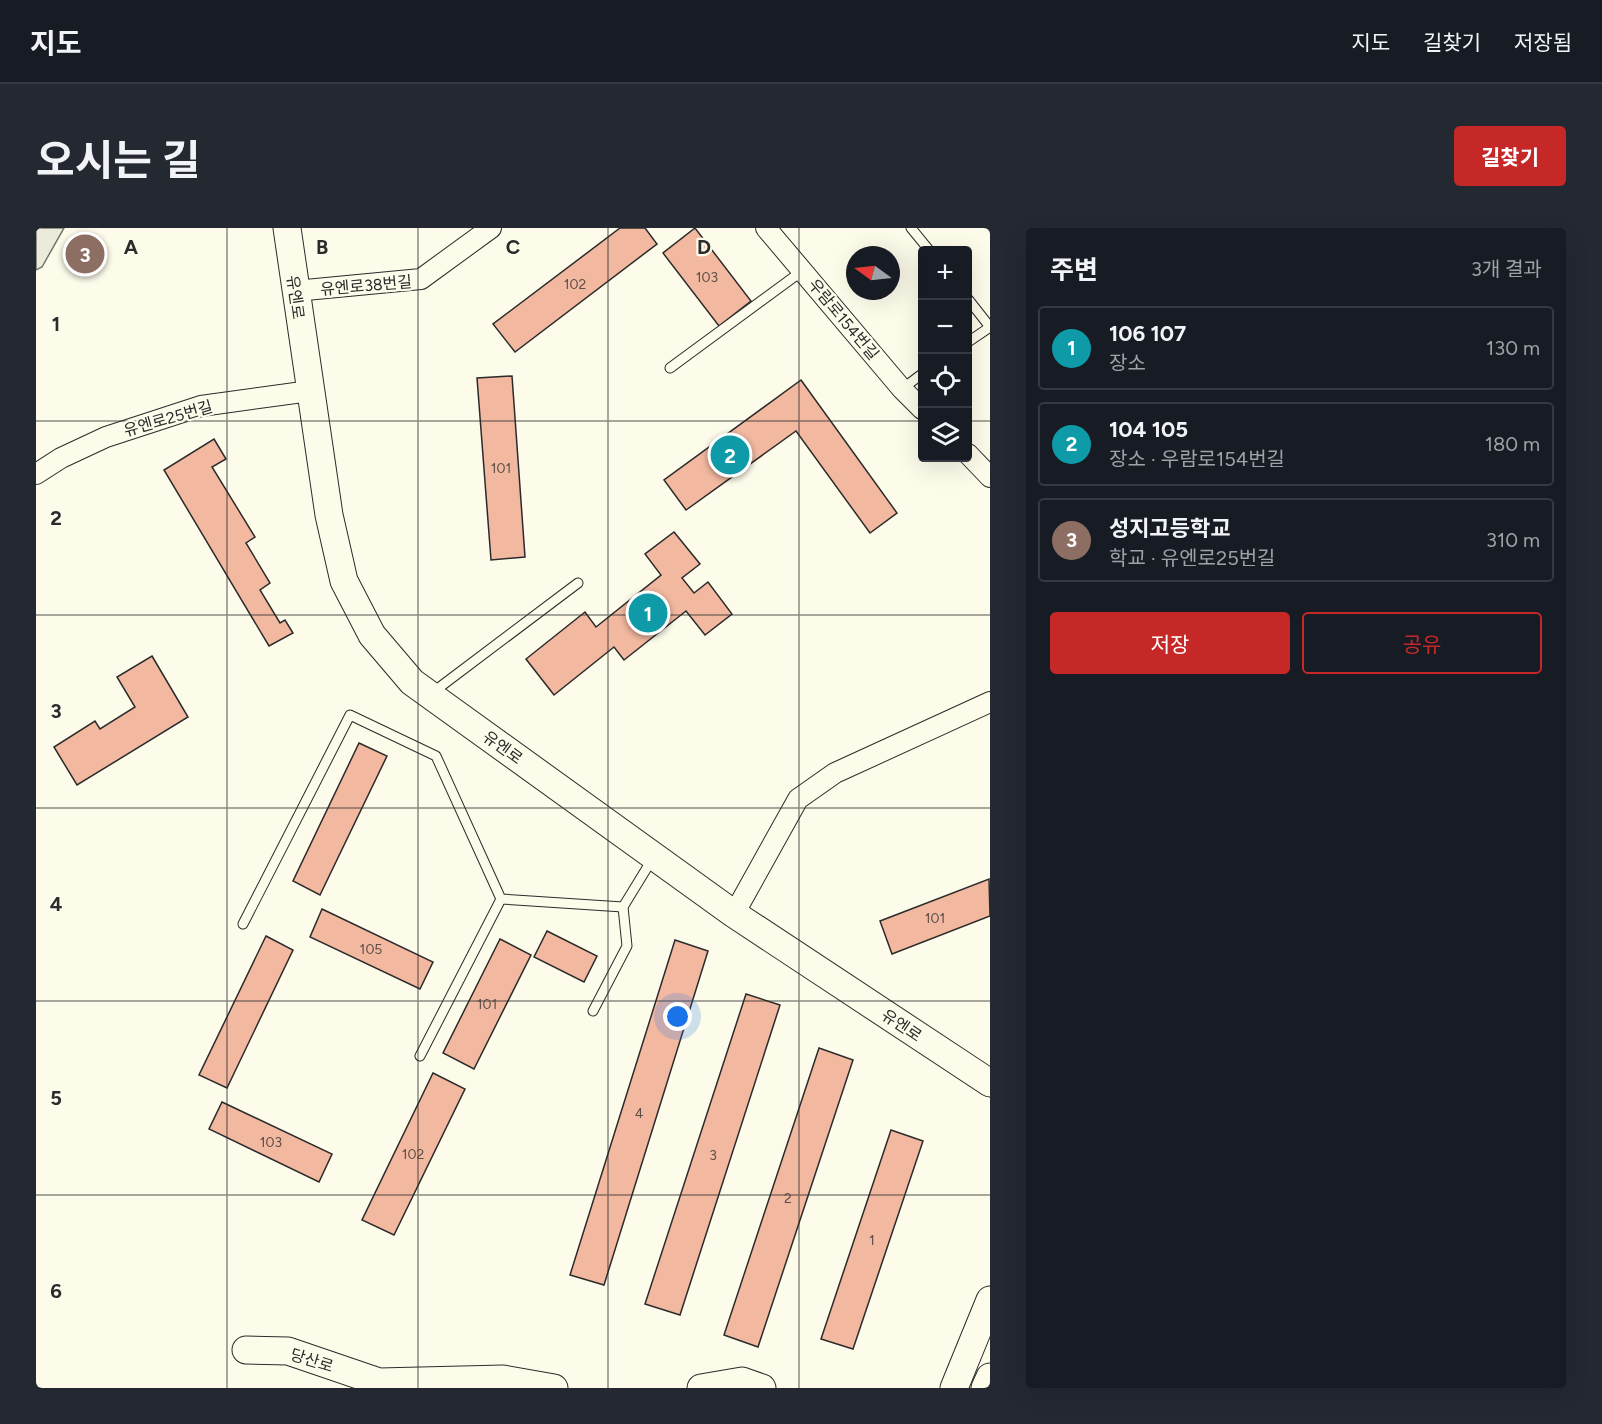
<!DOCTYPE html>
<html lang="ko">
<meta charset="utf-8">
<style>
:root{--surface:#171b24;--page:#242831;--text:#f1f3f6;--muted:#9ea1a6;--line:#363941;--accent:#c62828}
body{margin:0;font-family:Figtree,"Noto Sans KR",sans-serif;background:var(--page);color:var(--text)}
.controls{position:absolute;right:18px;top:18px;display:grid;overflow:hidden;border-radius:6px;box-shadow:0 6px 24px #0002}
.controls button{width:54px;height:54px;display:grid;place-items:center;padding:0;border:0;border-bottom:2px solid var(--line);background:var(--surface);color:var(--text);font:30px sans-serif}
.compass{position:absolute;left:810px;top:18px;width:54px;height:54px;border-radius:50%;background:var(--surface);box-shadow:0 6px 24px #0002;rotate:285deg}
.you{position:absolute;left:642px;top:789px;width:21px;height:21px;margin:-15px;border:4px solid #fff;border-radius:50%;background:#1a73e8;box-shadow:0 0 0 9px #1a73e833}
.badge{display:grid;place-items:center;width:39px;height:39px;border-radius:50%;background:var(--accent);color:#fff;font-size:20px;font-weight:700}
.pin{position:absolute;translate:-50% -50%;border:3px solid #fff;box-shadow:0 2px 6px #0006}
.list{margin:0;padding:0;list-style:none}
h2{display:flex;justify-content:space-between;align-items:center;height:78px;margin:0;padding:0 24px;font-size:26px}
h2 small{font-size:20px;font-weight:400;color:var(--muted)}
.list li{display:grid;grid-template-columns:39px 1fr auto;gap:18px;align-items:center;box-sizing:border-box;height:84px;margin:0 12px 12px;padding:0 12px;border:2px solid var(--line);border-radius:6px}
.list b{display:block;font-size:22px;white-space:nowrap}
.list p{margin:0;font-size:20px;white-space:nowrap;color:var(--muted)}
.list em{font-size:20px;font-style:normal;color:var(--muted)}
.actions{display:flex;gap:12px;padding:18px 24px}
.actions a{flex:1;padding:14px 0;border:2px solid var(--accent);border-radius:6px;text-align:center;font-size:21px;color:var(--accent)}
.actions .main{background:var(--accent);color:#fff}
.icon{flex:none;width:33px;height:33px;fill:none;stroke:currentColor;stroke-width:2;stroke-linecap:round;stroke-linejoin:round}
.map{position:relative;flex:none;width:954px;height:1160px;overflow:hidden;border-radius:6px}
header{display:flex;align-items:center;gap:36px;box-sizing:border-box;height:84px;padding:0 30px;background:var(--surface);border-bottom:2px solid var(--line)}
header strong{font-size:28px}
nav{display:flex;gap:33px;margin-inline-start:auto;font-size:21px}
.intro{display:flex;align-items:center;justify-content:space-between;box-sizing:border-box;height:144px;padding:0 36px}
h1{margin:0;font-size:42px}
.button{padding:15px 27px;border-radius:6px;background:var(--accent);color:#fff;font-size:21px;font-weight:700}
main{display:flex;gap:36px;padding:0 36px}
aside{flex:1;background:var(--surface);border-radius:6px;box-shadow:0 6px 24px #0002}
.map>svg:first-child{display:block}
</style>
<header>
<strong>지도</strong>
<nav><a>지도</a><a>길찾기</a><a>저장됨</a></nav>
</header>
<div class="intro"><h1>오시는 길</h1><a class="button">길찾기</a></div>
<main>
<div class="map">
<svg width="954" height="1160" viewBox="0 0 954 1160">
<rect width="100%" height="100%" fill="#fdfbea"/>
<!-- green -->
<path fill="#ecebdb" stroke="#74746e" stroke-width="1.5" d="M0,0H28L6,39L0,42Z"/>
<!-- building -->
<g fill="#f2b8a0" stroke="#2b2b2b" stroke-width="1.5">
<path d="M584,0H609L621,16L479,124L457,96Z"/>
<path d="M659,0L715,73L683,98L627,25Z"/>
<path d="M476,148L489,329L455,332L441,150Z"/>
<path d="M765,152L861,285L834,305L760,203L650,282L628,252Z"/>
<path d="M178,211L190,231L176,239L219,309L210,315L234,355L224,362L244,395L249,392L257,405L233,418L128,242Z"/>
<path d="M638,304L664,336L646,350L658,365L672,354L696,386L669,407L650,383L588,432L578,419L518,467L490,431L549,384L560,399L625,347L609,326Z"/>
<path d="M116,428L152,489L41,557L18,519L59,493L64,501L99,479L81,449Z"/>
<path d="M323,515L351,528L284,667L257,653Z"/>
<path d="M953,651L954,688L856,726L844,693Z"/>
<path d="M286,681L397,734L384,761L274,709Z"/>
<path d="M511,703L561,728L548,754L498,729Z"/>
<path d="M230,708L257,722L191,860L163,847Z"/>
<path d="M464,711L495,727L438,841L407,825Z"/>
<path d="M639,712L672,723L568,1057L534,1047Z"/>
<path d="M710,766L744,777L644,1087L609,1076Z"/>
<path d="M783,820L817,832L722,1119L688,1107Z"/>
<path d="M397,845L429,861L358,1007L326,992Z"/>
<path d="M186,874L296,926L283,954L173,901Z"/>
<path d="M855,902L887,913L817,1121L785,1111Z"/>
</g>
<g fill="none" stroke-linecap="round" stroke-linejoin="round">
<defs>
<g id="lane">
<path d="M875,0L893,22"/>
<path d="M932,71L954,99"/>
<path d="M932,114L954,99"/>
<path d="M634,140L766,43"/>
<path d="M866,161L886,146"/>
<path d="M396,465L542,355"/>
<path d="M207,696L314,487L400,528L465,671L587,679L617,630"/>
<path d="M557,783L591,718L587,679"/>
<path d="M384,828L465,671"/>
</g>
<g id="street">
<path d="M730,0L866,161L886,181"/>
<path d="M259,63L385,51L455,0"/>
<path d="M932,226L954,249"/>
<path d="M0,246L25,230L70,209L165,178L274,163"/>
<path d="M698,686L762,571L799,545L954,474"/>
</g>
<g id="secondary">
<path d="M251,0L293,287L308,353L336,407L376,454L698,686L954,855"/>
<path d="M210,1122L252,1123L343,1154L467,1151L518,1160"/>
<path d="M665,1160L706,1153L726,1160"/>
<path d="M918,1160L954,1072"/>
<path d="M949,1160L954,1149"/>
</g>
</defs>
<!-- lane casing -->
<use href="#lane" stroke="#2b2b2b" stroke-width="11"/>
<!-- street casing -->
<use href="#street" stroke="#2b2b2b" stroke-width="22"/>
<!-- secondary casing -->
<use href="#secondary" stroke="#2b2b2b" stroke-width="29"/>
<!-- lane -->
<use href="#lane" stroke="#fdfbea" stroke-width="9"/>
<!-- street -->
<use href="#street" stroke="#fdfbea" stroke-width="20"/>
<!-- secondary -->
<use href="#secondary" stroke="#fdfbea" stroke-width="27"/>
</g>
<!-- grid -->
<path fill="none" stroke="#2b2b2b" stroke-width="1.5" stroke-opacity="0.55" d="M191,0V1160M382,0V1160M572,0V1160M763,0V1160M0,193H886M932,193H954M0,387H954M0,580H954M0,773H954M0,967H954"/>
<g text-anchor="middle" stroke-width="4.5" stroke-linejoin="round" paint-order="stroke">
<!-- number labels -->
<g font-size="14" fill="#5d4e48">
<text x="671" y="54">103</text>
<text x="539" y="61">102</text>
<text x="465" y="245">101</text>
<text x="899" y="695">101</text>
<text x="335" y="726">105</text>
<text x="451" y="781">101</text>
<text x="603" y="890">4</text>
<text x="235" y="919">103</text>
<text x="377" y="931">102</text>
<text x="677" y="932">3</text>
<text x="752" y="975">2</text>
<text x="836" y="1017">1</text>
</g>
<!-- street labels -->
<g font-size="16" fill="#2b2b2b" stroke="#fdfbea">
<text transform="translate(330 57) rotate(-5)" y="6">유엔로38번길</text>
<text transform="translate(260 69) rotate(82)" y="6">유엔로</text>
<text transform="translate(808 91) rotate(50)" y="6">우람로154번길</text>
<text transform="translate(132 190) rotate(-16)" y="6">유엔로25번길</text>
<text transform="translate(467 519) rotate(36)" y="6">유엔로</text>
<text transform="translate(866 797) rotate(34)" y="6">유엔로</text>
<text transform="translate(276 1132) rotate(17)" y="6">당산로</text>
</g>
</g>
<g font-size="20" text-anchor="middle" font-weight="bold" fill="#2b2b2b" stroke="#fdfbea" stroke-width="4.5" stroke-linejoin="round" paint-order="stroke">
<text x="95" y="26">A</text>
<text x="286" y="26">B</text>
<text x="477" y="26">C</text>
<text x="668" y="26">D</text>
<text x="20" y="103">1</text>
<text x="20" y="297">2</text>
<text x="20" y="490">3</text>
<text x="20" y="683">4</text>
<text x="20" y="877">5</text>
<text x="20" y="1070">6</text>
</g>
</svg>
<div class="controls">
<button>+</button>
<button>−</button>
<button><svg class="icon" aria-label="locate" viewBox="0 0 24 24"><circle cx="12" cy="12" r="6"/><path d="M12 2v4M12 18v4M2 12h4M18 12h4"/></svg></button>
<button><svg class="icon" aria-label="layers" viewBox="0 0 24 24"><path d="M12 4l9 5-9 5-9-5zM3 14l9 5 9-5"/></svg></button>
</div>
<svg class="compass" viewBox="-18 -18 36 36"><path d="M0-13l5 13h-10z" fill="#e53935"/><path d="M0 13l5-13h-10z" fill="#9ea1a6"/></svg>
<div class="you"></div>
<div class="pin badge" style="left:612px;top:385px;background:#0f9aa8">1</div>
<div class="pin badge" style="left:694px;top:227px;background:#0f9aa8">2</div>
<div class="pin badge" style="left:49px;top:26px;background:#8d6e63">3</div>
</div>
<aside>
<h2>주변<small>3개 결과</small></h2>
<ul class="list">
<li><span class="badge" style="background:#0f9aa8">1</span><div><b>106 107</b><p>장소</p></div><em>130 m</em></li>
<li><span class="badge" style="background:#0f9aa8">2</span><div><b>104 105</b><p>장소 · 우람로154번길</p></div><em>180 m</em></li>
<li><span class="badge" style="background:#8d6e63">3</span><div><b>성지고등학교</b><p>학교 · 유엔로25번길</p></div><em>310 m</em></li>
</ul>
<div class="actions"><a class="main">저장</a><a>공유</a></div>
</aside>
</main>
